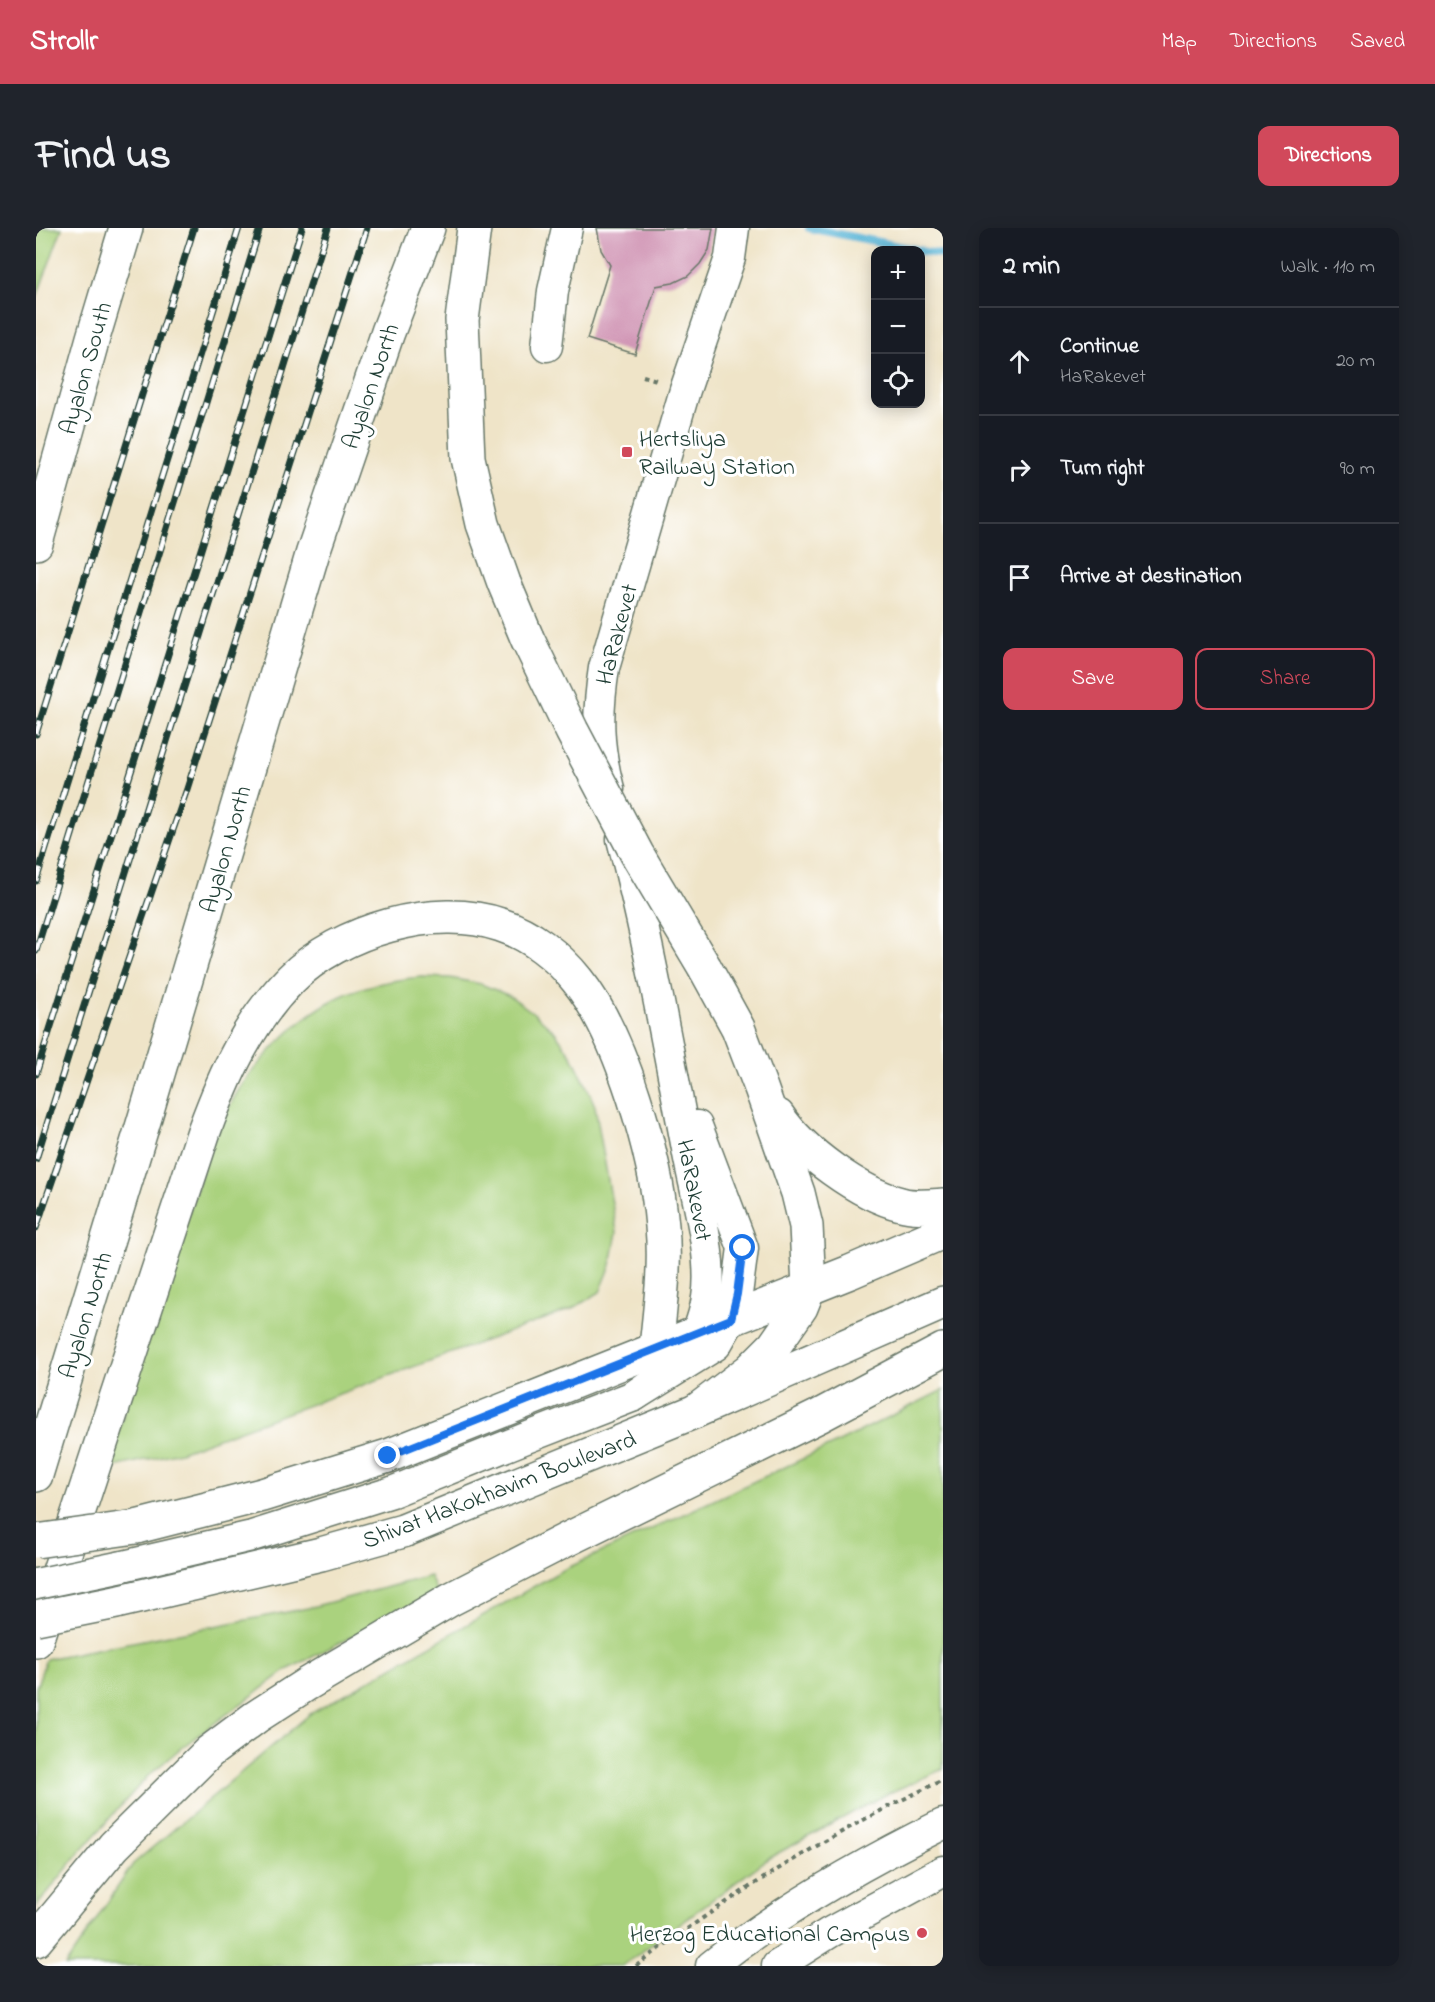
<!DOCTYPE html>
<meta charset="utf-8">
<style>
:root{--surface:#171b24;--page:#20242c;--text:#f1f3f6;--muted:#9ea1a6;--line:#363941;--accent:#d1495b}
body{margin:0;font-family:"Indie Flower",sans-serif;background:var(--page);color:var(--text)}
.controls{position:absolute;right:18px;top:18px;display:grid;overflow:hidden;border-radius:12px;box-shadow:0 3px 15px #0003}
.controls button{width:54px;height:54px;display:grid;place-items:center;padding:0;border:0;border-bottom:2px solid var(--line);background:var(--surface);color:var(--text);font:30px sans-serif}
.stop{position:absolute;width:18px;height:18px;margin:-14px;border:4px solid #1a73e8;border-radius:50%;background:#fff}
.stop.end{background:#1a73e8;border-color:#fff;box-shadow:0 2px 6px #0008}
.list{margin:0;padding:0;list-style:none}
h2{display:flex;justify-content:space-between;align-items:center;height:78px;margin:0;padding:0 24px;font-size:26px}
h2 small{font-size:20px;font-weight:400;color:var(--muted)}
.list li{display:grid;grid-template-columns:39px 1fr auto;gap:18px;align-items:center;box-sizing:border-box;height:108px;padding:0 24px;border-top:2px solid var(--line)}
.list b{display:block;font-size:22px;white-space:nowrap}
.list p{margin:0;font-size:20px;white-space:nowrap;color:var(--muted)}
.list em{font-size:20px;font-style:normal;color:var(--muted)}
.actions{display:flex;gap:12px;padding:18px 24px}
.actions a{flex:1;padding:14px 0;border:2px solid var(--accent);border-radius:12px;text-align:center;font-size:21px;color:var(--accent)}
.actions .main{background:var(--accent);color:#fff}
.icon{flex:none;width:33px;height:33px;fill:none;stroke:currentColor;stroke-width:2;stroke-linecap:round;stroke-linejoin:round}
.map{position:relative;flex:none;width:907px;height:1738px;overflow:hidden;border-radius:12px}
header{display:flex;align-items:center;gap:36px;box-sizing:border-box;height:84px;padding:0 30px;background:var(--accent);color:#fff}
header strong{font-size:28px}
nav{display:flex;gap:33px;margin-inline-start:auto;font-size:21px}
.intro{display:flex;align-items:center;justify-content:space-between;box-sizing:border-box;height:144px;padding:0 36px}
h1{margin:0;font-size:42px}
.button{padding:15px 27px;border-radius:12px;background:var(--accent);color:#fff;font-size:21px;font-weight:700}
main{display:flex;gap:36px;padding:0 36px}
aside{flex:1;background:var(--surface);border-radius:12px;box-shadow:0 3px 15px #0003}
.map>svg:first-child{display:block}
</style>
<header>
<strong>Strollr</strong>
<nav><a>Map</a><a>Directions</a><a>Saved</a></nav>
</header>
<div class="intro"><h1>Find us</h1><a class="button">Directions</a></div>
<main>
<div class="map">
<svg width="907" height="1738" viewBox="0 0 907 1738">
<rect width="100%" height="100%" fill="#fff"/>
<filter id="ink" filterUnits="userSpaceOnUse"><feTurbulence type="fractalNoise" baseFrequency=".0167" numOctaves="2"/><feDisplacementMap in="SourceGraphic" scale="12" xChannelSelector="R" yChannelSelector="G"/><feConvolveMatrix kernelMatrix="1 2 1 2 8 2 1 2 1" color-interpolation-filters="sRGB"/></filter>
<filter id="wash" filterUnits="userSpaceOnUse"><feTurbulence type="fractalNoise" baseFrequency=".008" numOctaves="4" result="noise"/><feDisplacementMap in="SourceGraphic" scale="24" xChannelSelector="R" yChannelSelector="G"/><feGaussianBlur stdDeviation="1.35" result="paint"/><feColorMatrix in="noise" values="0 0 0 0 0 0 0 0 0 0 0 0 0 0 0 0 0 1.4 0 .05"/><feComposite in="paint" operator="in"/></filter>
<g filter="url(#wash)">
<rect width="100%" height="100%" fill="#efe4c8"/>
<!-- green -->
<g fill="#aad27e" stroke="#648859" stroke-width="1.5">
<path d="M0,0H26L0,71Z"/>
<path d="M386,749L414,750L445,756L474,768L499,786L519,804L537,830L551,859L559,878L581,1004L575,1037L564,1064L536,1081L144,1224L70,1241L176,913C185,896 192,879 202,863C211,848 224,834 237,820C282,772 320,755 386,749Z"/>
<path d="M907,1162V1541L851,1566L733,1630L586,1738H29L97,1636L274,1486L525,1343L803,1214Z"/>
<path d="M394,1348L401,1365L251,1442L145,1520L112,1548L81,1582L44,1624L0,1679V1460L10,1431L272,1380Z"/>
</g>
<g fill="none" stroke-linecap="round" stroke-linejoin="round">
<!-- stream -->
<g stroke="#56b4d5" stroke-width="8">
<path d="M773,0L883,22"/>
<path d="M884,23L907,27"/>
</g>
</g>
<g id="blocks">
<!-- building -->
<path fill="#d197b6" d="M561,0H677L673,22L664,36L652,48L637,55L620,58L599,126L551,111L574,37L565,22Z"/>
</g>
</g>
<g filter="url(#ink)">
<use href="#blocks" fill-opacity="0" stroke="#687768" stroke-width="1.5"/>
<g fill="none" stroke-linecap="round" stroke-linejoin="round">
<defs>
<g id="minor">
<path d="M511,118L517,63L531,0"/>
<path d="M573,561C561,516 561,486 568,440L649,162L694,30L698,0"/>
<path d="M586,611C613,714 632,821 652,926C660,968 678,1029 671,1070C662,1123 639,1138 598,1168"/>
<path d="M87,1338L216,1308L356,1264L490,1210L598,1168L680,1117L695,1091L701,1066L707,1020L661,898"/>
<path d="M675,1738C746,1681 826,1636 907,1596"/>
<path d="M741,1738L793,1705L907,1643"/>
</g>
<g id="major">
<path d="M100,1299L226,1267L352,1228L814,1044L907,1004"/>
<path d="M80,1374L285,1326L367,1303L660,1183L907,1075"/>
</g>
<g id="highway">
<path d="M438,0L426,92L432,230L447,296L468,355L491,410"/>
<path d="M0,315L57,110L90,0"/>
<path d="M742,888C765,923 824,966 865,976C878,980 894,978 907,977"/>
<path d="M660,1183L714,1142L738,1118L765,1079L773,1059L770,998L762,965L725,860L702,800L669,740"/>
<path d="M0,1247L107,896L277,324L352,104L392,0"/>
<path d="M0,1413L168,903C189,846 211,796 255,751C303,703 399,674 465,697C494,706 522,728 541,752C585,806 620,928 626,998C630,1039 624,1079 620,1120"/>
<path d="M0,1712L78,1618L173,1524L220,1489L271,1456L415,1371L530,1312L783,1188L907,1122"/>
</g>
</defs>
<!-- minor casing -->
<use href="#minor" stroke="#687768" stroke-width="33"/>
<!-- major casing -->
<use href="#major" stroke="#687768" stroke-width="36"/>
<!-- highway casing -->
<use href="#highway" stroke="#687768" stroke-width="36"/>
<!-- path -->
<g stroke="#687768" stroke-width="4" stroke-dasharray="4.5 4.5" stroke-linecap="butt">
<path d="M607,148L624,153"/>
<path d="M600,1738C696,1666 798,1603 907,1552"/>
</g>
<!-- minor -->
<use href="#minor" stroke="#fff" stroke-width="30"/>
<!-- major -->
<use href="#major" stroke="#fff" stroke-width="33"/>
<!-- highway -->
<use href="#highway" stroke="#fff" stroke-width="33"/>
<defs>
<g id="rail">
<path d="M0,506L158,0"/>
<path d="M0,653L203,0"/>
<path d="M0,723L224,0"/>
<path d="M0,846L266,0"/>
<path d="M0,931L292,0"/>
<path d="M0,1000L151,561L331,0"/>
</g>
</defs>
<!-- rail casing -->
<use href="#rail" stroke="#1f3d34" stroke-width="7"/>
<!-- rail -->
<use href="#rail" stroke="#fff" stroke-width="4.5" stroke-dasharray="14" stroke-linecap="butt"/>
<defs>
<path id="minor-bridge" d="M0,1356L87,1338"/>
<path id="major-bridge" d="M0,1390L80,1374"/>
<g id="highway-bridge">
<path d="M491,410L536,503L601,626L669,740"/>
<path d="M0,1313L100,1299"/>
</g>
</defs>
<!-- minor-bridge casing -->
<use href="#minor-bridge" stroke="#687768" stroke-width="33" stroke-linecap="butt"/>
<!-- major-bridge casing -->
<use href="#major-bridge" stroke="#687768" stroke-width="36" stroke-linecap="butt"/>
<!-- highway-bridge casing -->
<use href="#highway-bridge" stroke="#687768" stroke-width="36" stroke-linecap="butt"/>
<!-- minor-bridge -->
<use href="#minor-bridge" stroke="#fff" stroke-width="30"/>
<!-- major-bridge -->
<use href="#major-bridge" stroke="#fff" stroke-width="33"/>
<!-- highway-bridge -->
<use href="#highway-bridge" stroke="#fff" stroke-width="33"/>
</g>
</g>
<g fill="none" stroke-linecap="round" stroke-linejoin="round" filter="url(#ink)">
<!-- route -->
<path stroke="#1a73e8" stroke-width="8" d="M352,1228L695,1091L701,1066L707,1020"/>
</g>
<!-- markers -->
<g fill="#d1495b" stroke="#fff" stroke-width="2">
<rect x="585" y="218" width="12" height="12" rx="3"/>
<circle cx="886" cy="1705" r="6"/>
</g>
<g text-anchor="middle" stroke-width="6" stroke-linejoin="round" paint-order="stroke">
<!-- street labels -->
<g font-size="24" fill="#1f3d34" stroke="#fff">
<text transform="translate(49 140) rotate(-74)" y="8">Ayalon South</text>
<text transform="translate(334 158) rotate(-71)" y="8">Ayalon North</text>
<text transform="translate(580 406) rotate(-75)" y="8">HaRakevet</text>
<text transform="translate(189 621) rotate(-74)" y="8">Ayalon North</text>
<text transform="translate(659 962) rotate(79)" y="8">HaRakevet</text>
<text transform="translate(49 1087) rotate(-73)" y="8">Ayalon North</text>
<text transform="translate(463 1261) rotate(-21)" y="8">Shivat HaKokhavim Boulevard</text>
</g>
<!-- poi labels -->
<g font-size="24" fill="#1f3d34" stroke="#fff" text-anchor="start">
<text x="603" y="218">Hertsliya<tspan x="603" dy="28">Railway Station</tspan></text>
<text x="874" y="1713" text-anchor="end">Herzog Educational Campus</text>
</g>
</g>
</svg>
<div class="controls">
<button>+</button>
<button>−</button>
<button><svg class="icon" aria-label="locate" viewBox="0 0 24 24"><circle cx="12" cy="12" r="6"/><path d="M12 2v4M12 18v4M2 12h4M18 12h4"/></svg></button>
</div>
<div class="stop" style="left:707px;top:1020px"></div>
<div class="stop end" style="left:352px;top:1228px"></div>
</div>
<aside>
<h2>2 min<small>Walk · 110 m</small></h2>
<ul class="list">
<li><svg class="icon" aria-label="ahead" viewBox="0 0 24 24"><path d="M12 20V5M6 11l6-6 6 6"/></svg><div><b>Continue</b><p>HaRakevet</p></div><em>20 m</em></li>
<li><svg class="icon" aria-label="right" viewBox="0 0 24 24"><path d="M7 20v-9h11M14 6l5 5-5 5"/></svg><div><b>Turn right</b></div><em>90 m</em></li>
<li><svg class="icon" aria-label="arrive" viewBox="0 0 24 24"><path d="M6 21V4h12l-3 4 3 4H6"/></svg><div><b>Arrive at destination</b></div></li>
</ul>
<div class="actions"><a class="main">Save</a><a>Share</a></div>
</aside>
</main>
